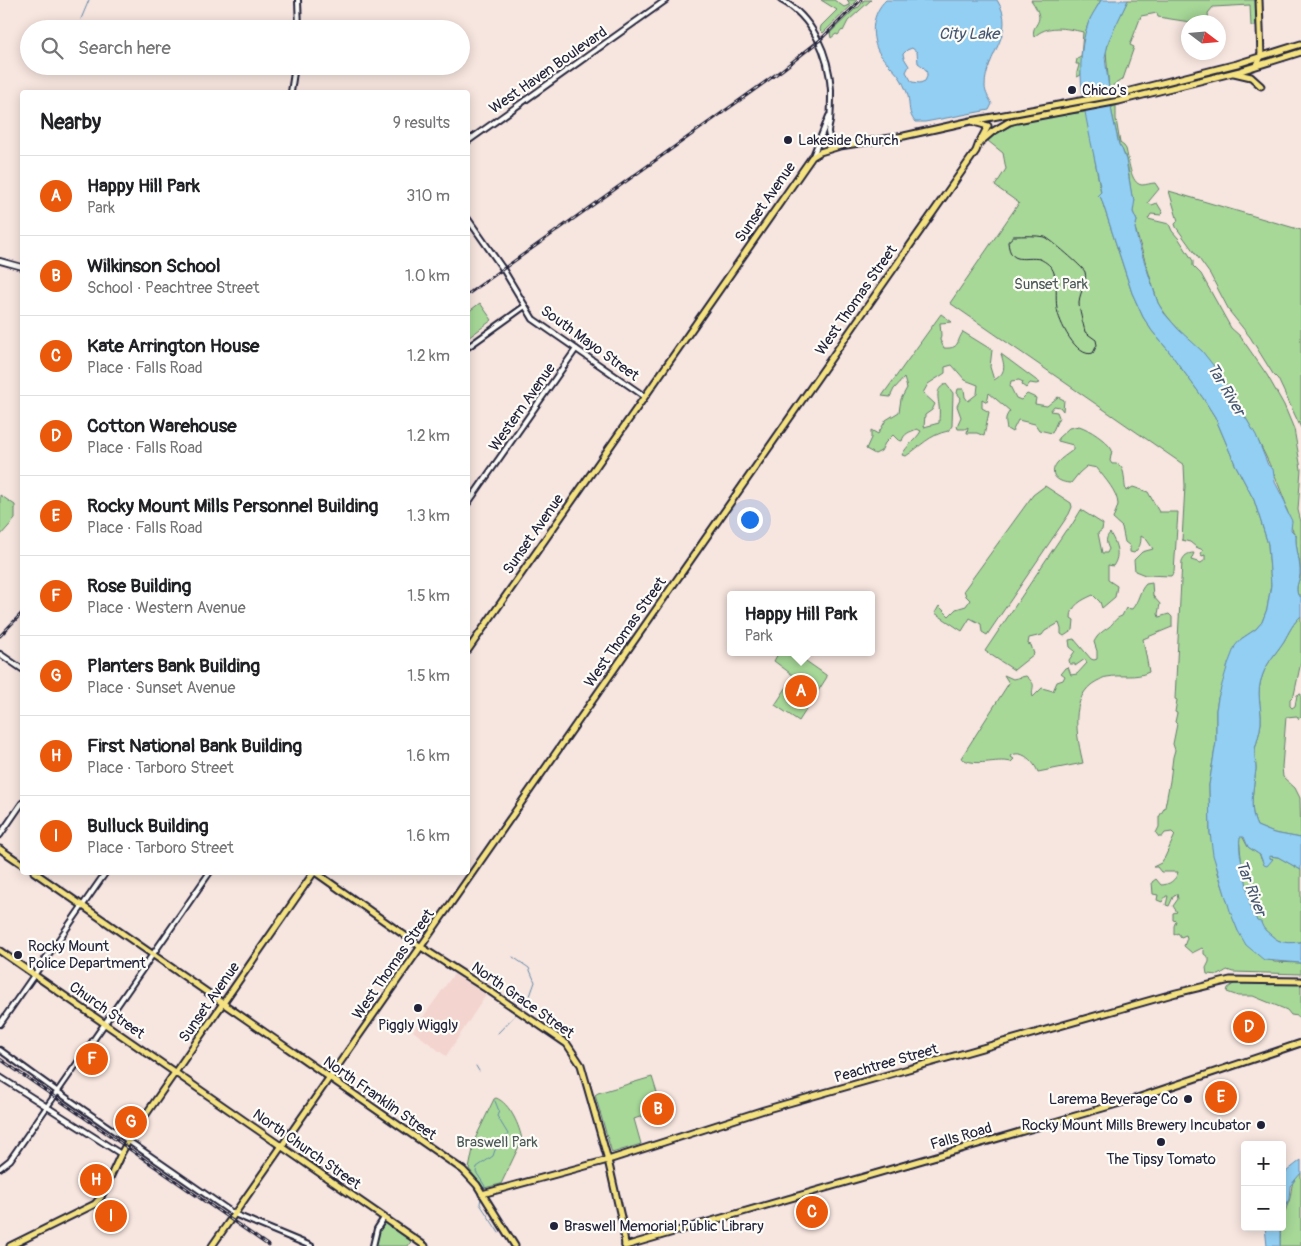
<!DOCTYPE html>
<meta charset="utf-8">
<style>
:root{--surface:#fff;--page:#f6f6f6;--text:#202124;--muted:#757577;--line:#e0e0e0;--accent:#ea580c}
body{margin:0;font-family:Pangolin,sans-serif;background:var(--page);color:var(--text)}
.controls{position:absolute;right:15px;bottom:15px;display:grid;overflow:hidden;border-radius:5px;box-shadow:0 2px 12px #0003}
.controls button{width:45px;height:45px;display:grid;place-items:center;padding:0;border:0;border-bottom:1px solid var(--line);background:var(--surface);color:var(--text);font:25px sans-serif}
.compass{position:absolute;left:1181px;top:15px;width:45px;height:45px;border-radius:50%;background:var(--surface);box-shadow:0 2px 12px #0003;rotate:106deg}
.you{position:absolute;left:749px;top:519px;width:18px;height:18px;margin:-12px;border:4px solid #fff;border-radius:50%;background:#1a73e8;box-shadow:0 0 0 8px #1a73e833}
.badge{display:grid;place-items:center;width:32px;height:32px;border-radius:50%;background:var(--accent);color:#fff;font-size:16px;font-weight:700}
.pin{position:absolute;translate:-50% -50%;border:2px solid #fff;box-shadow:0 1px 5px #0006}
.popup{position:absolute;left:727px;top:591px;width:148px;height:65px;box-sizing:border-box;display:grid;place-content:center;border-radius:5px;background:var(--surface);filter:drop-shadow(0 1px 4px #0005);font-size:16px;white-space:nowrap;color:var(--muted)}
.popup b{font-size:19px;color:var(--text)}
.popup::after{content:'';position:absolute;left:50%;top:100%;margin-left:-10px;border:10px solid transparent;border-top-color:var(--surface)}
.list{margin:0;padding:0;list-style:none}
h2{display:flex;justify-content:space-between;align-items:center;height:65px;margin:0;padding:0 20px;font-size:21px}
h2 small{font-size:16px;font-weight:400;color:var(--muted)}
.list li{display:grid;grid-template-columns:32px 1fr auto;gap:15px;align-items:center;box-sizing:border-box;height:80px;padding:0 20px;border-top:1px solid var(--line)}
.list b{display:block;font-size:19px;white-space:nowrap}
.list p{margin:0;font-size:16px;white-space:nowrap;color:var(--muted)}
.list em{font-size:16px;font-style:normal;color:var(--muted)}
.icon{flex:none;width:28px;height:28px;fill:none;stroke:currentColor;stroke-width:2;stroke-linecap:round;stroke-linejoin:round}
.map{position:relative;flex:none;width:1301px;height:1246px;overflow:hidden}
.search{position:absolute;background:var(--surface);box-shadow:0 2px 12px #0003;left:20px;top:20px;width:450px;height:55px;display:flex;align-items:center;gap:12px;box-sizing:border-box;padding:0 18px;border-radius:28px;color:var(--muted);font-size:19px}
.panel{position:absolute;background:var(--surface);box-shadow:0 2px 12px #0003;left:20px;top:90px;width:450px;height:785px;border-radius:5px}
.map>svg:first-child{display:block}
</style>
<div class="map">
<svg width="1301" height="1246" viewBox="0 0 1301 1246">
<rect width="100%" height="100%" fill="#f7e5df"/>
<filter id="ink" filterUnits="userSpaceOnUse"><feTurbulence type="fractalNoise" baseFrequency=".02" numOctaves="2"/><feDisplacementMap in="SourceGraphic" scale="10" xChannelSelector="R" yChannelSelector="G"/><feConvolveMatrix kernelMatrix="1 2 1 2 8 2 1 2 1" color-interpolation-filters="sRGB"/></filter>
<g filter="url(#ink)">
<!-- built -->
<path fill="#f3d4ce" d="M454,974L486,995L446,1056L413,1031Z"/>
<!-- green -->
<g fill="#a7d898" stroke="#647d6a">
<path d="M821,0H834L844,7L849,5V2L847,0H857L823,33L820,30L821,26L837,10Z"/>
<path d="M864,0H871L848,21L843,31L842,30L838,35L836,34L831,38L830,33L856,8L859,7Z"/>
<path d="M1031,0H1101L1089,21L1086,30L1081,75L1077,77C1076,71 1079,68 1079,64H1076L1077,59L1081,57L1083,32C1066,28 1047,24 1034,37C1030,22 1049,25 1031,0Z"/>
<path d="M1128,0H1256V26H1251L1250,5L1213,7L1208,13L1209,22H1190L1158,17L1157,13L1141,16L1130,45L1134,47L1123,79L1112,86L1109,90L1106,51L1113,30Z"/>
<path d="M1116,105V119L1120,143L1124,146L1126,149C1129,159 1130,184 1142,185C1146,185 1151,183 1155,183L1159,189L1149,201L1148,203L1152,205L1157,203L1163,213L1161,215L1151,214L1148,219L1169,224L1172,231L1179,239L1193,261V266L1201,274L1231,328L1240,336L1267,375L1284,405L1294,429L1301,469L1298,510L1301,522V597L1298,595C1295,586 1299,583 1300,575C1301,561 1295,548 1296,535C1288,527 1291,516 1285,506L1286,504C1266,451 1239,400 1203,354C1200,350 1196,347 1192,344C1180,331 1167,318 1158,303L1135,228L1137,221L1133,212L1134,199L1132,196C1128,180 1130,158 1119,145L1112,113L1111,108Z"/>
<path d="M1086,112L1101,193L1099,196L1101,198L1132,293L1143,317L1152,331L1168,350L1203,398L1215,417L1235,464L1254,500L1268,544L1271,585L1267,609L1262,622L1256,629L1241,639L1218,698L1216,710V742L1209,785L1210,833L1218,873L1238,931L1274,962L1301,963V974L1233,972L1227,970L1219,975L1207,974L1206,968L1209,962V958L1204,954V950L1202,948L1192,953L1184,946L1187,938L1186,935L1181,937L1178,933L1174,935V926L1176,921L1173,920V913L1177,912L1173,906L1178,899L1177,894L1174,895L1169,906L1166,905L1168,896H1166L1162,902L1157,900L1158,895L1153,894L1152,882L1156,879L1161,885C1169,885 1176,880 1178,872H1161L1157,867H1153L1161,863L1165,857L1175,835L1172,832L1165,833L1162,837H1159L1156,833L1159,827V817L1165,807L1170,781L1173,757L1175,750L1173,744L1177,724L1175,722L1177,713L1175,712L1177,700L1175,699L1182,561C1184,556 1187,553 1194,553L1191,560L1201,563L1205,560V555L1202,556L1201,554L1203,550L1196,547L1190,542L1182,540L1185,486L1184,465L950,303L1019,203L995,186L1006,169L1003,153L988,141C1011,117 1055,116 1086,112Z"/>
<path d="M1169,191L1301,230V428L1278,379L1273,374L1250,337L1230,312L1210,274L1176,227L1175,224L1178,221Z"/>
<path d="M480,303L492,320L468,338V312Z"/>
<path d="M941,314L952,322L940,323L941,335L940,340L944,348C960,349 956,342 963,332L992,350L990,367L994,380C1006,373 1005,367 1001,354L1040,383L1036,384L1030,383L1026,388L1022,385L1023,382L1019,380L1011,381L1010,386L1016,398L1021,400L1027,394L1036,398L1035,404L1047,406L1058,397L1064,400L1063,411L1060,407L1054,406L1050,411L1057,412L1059,417L1052,433L1039,430L1035,424L1018,420L1012,432L1007,429C1005,420 1005,417 1010,411L989,393L987,402L982,399V408L989,412L984,436L977,433H967L968,427L965,429H958L957,426L961,417L957,406L961,398L957,393L958,389H964L965,397L968,401L977,394L978,385L965,380L952,365L945,367V373L928,384L923,393L935,404L932,410L925,415L924,427L939,423C939,417 940,411 939,406C938,396 935,389 946,384L953,393L952,426L948,431C929,435 921,446 906,456L902,455C907,445 916,440 921,431L917,429C910,432 904,433 902,441L898,440L893,435L885,443L881,451L875,454L866,449L871,438V430L878,434L886,420L899,412L901,399L907,388L904,378L894,389L890,397L882,396Z"/>
<path d="M1079,426C1089,429 1107,441 1112,450L1110,461L1112,464C1127,462 1123,481 1126,491L1133,487L1148,492L1159,512H1178L1174,572L1171,576L1145,575L1135,571L1134,560L1142,552L1153,549L1147,540L1141,536C1141,544 1140,547 1134,553L1130,552V546L1125,542L1122,527L1113,519C1114,514 1118,508 1118,504C1117,491 1105,479 1097,468L1087,466L1079,473L1071,483C1060,483 1047,476 1057,463C1061,458 1068,454 1073,450V445L1058,441V438L1069,428Z"/>
<path d="M1045,486L1071,503L1072,507L1069,514L987,635L982,632L981,624L970,618L962,631L935,613L939,606L949,616L956,609L966,606L970,600L966,596L964,590L1033,495Z"/>
<path d="M0,495L15,505V519L0,536Z"/>
<path d="M1081,510L1103,524L1102,530L1098,533L1102,553H1107L1109,549C1106,543 1105,538 1110,533C1116,543 1121,555 1113,566L1108,565V580L1117,586L1115,597L1102,608L1100,602L1093,595C1082,600 1071,605 1071,618L1074,620L1073,630L1064,636L1061,634V629L1059,623L1045,631L1042,635L1029,638L1028,644L1031,645L1034,654L1014,670L985,651L1066,530L1070,528Z"/>
<path d="M1152,583L1153,596L1160,604L1158,614L1159,617L1169,614L1172,617V627L1143,639L1149,672C1135,679 1122,674 1107,677C1103,677 1100,680 1097,681C1068,696 1077,738 1083,763L1038,772C1034,762 1023,750 1012,755L1011,757L1014,759L1011,762C995,758 976,768 961,758L1009,683L1004,675L1013,679L1026,676C1039,687 1030,686 1033,697L1042,688L1053,691L1057,682L1063,680L1065,676L1061,673L1065,668L1068,667L1071,675L1077,674L1087,663L1085,659L1075,666V664H1070L1069,660L1075,651L1070,647L1069,640L1074,639L1091,659L1094,660L1097,659V651L1094,642C1098,634 1102,632 1109,627C1114,623 1115,618 1122,616L1126,608L1132,609C1139,601 1139,591 1146,584Z"/>
<path d="M1301,616V662L1294,695L1290,699V706L1292,708L1295,706L1297,695L1301,694V717L1299,719L1297,716L1286,717L1282,767L1283,777L1295,788L1300,798L1301,838L1274,833L1257,826C1248,808 1254,787 1256,769C1256,762 1254,756 1255,749C1257,741 1260,732 1261,723C1262,704 1255,694 1263,674C1268,661 1277,652 1284,641C1289,632 1293,623 1301,616Z"/>
<path d="M779,652H793L826,675L827,677L799,721L775,705L794,676L774,661Z"/>
<path d="M1242,836L1248,847L1260,855L1261,859H1273L1269,858V856L1278,857L1301,870V942C1288,943 1280,944 1271,935C1266,931 1263,929 1261,923L1257,922L1250,908L1245,877L1242,868L1239,837Z"/>
<path d="M1235,983L1301,984V1021L1298,1016L1291,1015L1287,1010L1253,996H1238L1227,992L1228,988Z"/>
<path d="M652,1077L662,1109L634,1119L641,1144L612,1153L595,1095L598,1093Z"/>
<path d="M496,1098C510,1103 520,1127 522,1140L501,1184L484,1188L469,1169L475,1139L494,1099Z"/>
<path d="M1301,1173V1246H1280C1280,1227 1282,1219 1289,1201C1293,1189 1289,1181 1301,1173Z"/>
<path d="M385,1223L412,1240L408,1246H375L380,1229Z"/>
</g>
<!-- water -->
<g fill="#92cff3" stroke="#658aa9" fill-rule="evenodd">
<path d="M886,0H997C1018,33 985,54 985,86C985,93 989,98 992,104L989,110L925,122H915C908,113 910,106 908,96C907,91 904,86 902,81C896,70 884,62 878,51C870,34 872,13 886,0ZM912,48L917,52L918,63C925,68 930,72 925,81L920,83L912,82L906,72L909,66L904,58L903,54L907,50Z"/>
<path d="M1101,0H1128L1109,40L1105,57L1112,113L1119,145L1122,149L1126,160L1132,196L1135,199L1133,212L1137,221L1135,228L1138,242L1158,303L1164,313L1178,329L1202,351L1213,365L1226,385L1256,435L1268,465L1273,469L1275,482L1286,504L1285,507L1292,521L1291,530L1296,535C1295,548 1301,562 1300,575C1299,582 1295,587 1298,595L1301,597V616C1293,623 1289,632 1284,641C1277,652 1268,661 1263,674C1255,694 1262,704 1261,723C1260,732 1257,741 1255,749C1254,756 1256,762 1256,769C1254,787 1248,808 1257,826L1274,833L1301,838V870L1278,857L1269,856V858L1273,859L1267,866L1264,865L1260,855L1248,847L1244,837H1240C1238,852 1243,867 1246,881C1248,891 1249,900 1251,910H1253L1257,921L1261,922C1263,929 1266,931 1271,935C1280,944 1288,943 1301,942V963L1264,960L1246,945L1238,931L1231,914L1213,855L1210,833L1209,785L1216,742V710L1218,698L1228,664L1235,646L1241,639L1256,629L1262,622L1267,609L1271,585L1268,544L1254,500L1235,464L1215,417L1203,398L1168,350L1152,331L1143,317L1132,293L1101,198L1098,195L1101,192C1093,140 1069,76 1088,24C1091,15 1097,8 1101,0Z"/>
<path d="M1301,1160V1173L1290,1186L1289,1199L1282,1215V1175Z"/>
<path d="M1265,1227H1280V1246H1267Z"/>
</g>
<g fill="none" stroke-linecap="round" stroke-linejoin="round">
<!-- stream -->
<g stroke="#658aa9" stroke-width="1">
<path d="M81,19L89,0"/>
<path d="M513,957L529,968L535,982L530,996L521,1009"/>
<path d="M498,1033L518,1012"/>
<path d="M476,1066L479,1071"/>
<path d="M483,1191L485,1186L476,1172L477,1167L493,1156L495,1150L503,1144L508,1134L497,1116L499,1111L495,1101"/>
<path d="M481,1197L480,1204L499,1233"/>
</g>
<defs>
<g id="minor">
<path d="M298,0L299,29"/>
<path d="M781,0C813,17 829,55 831,90C831,100 831,111 830,121C830,124 828,128 828,132C828,139 834,143 840,146"/>
<path d="M291,92L295,66"/>
<path d="M468,141L666,0"/>
<path d="M813,156L829,116"/>
<path d="M468,219L503,269L533,319L644,396"/>
<path d="M0,261L22,267"/>
<path d="M468,347L525,306"/>
<path d="M468,503L576,349"/>
<path d="M0,654L22,669"/>
<path d="M0,835L22,803"/>
<path d="M0,1024L106,872"/>
<path d="M0,1050L58,1092L234,1214L311,1246"/>
<path d="M0,1077L121,1154"/>
<path d="M0,1168L10,1160L210,872"/>
<path d="M373,1246L377,1229L384,1218"/>
</g>
<g id="major">
<path d="M1257,65L1261,56L1259,0"/>
<path d="M1234,73L1251,77L1261,86"/>
<path d="M974,122L988,126L980,141"/>
<path d="M468,650L812,157L820,152L840,146L904,136L971,121L1118,94L1237,64L1301,44"/>
<path d="M0,849L22,864"/>
<path d="M34,872L463,1170L477,1185L515,1246"/>
<path d="M315,872L421,947L491,992L567,1044L581,1065L608,1160L623,1226L625,1246"/>
<path d="M0,951L425,1246"/>
<path d="M482,1194L608,1160L764,1110L1176,993L1230,980L1301,981"/>
<path d="M10,1246L95,1204L101,1197L121,1154L131,1136L314,872"/>
<path d="M212,1246L890,274L976,151L979,143L992,132L1009,122L1017,120L1119,101L1240,71L1301,52"/>
<path d="M625,1246L1134,1099L1301,1043"/>
</g>
</defs>
<!-- minor casing -->
<use href="#minor" stroke="#22223b" stroke-width="8"/>
<!-- major casing -->
<use href="#major" stroke="#22223b" stroke-width="9"/>
<!-- minor -->
<use href="#minor" stroke="#fdfcf7" stroke-width="4"/>
<!-- major -->
<use href="#major" stroke="#f5e382" stroke-width="5"/>
<!-- tram -->
<path stroke="#22223b" stroke-width="1" d="M1014,236C1024,236 1035,235 1045,237C1049,238 1084,268 1085,272C1088,282 1080,291 1079,302C1079,311 1083,322 1085,332L1096,340L1097,345L1093,353C1077,359 1058,321 1057,308C1055,297 1058,283 1054,273C1052,266 1046,262 1040,259C1025,256 1010,266 1008,242Z"/>
<defs>
<g id="rail">
<path d="M468,294L782,70L820,40L861,0"/>
<path d="M0,636L22,613"/>
<path d="M0,1059L269,1246"/>
</g>
</defs>
<!-- rail casing -->
<use href="#rail" stroke="#22223b" stroke-width="3"/>
<!-- rail -->
<use href="#rail" stroke="#fdfcf7" stroke-width="1" stroke-dasharray="4" stroke-linecap="butt"/>
</g>
</g>
<!-- markers -->
<g fill="#22223b" stroke="#fdfcf7" stroke-width="2">
<circle cx="1072" cy="90" r="5"/>
<circle cx="788" cy="140" r="5"/>
<circle cx="18" cy="955" r="5"/>
<circle cx="418" cy="1008" r="5"/>
<circle cx="1188" cy="1099" r="5"/>
<circle cx="1261" cy="1125" r="5"/>
<circle cx="1161" cy="1142" r="5"/>
<circle cx="554" cy="1226" r="5"/>
</g>
<g text-anchor="middle" stroke-width="4.5" stroke-linejoin="round" paint-order="stroke">
<!-- street labels -->
<g font-size="15" fill="#22223b" stroke="#fdfcf7">
<text transform="translate(548 70) rotate(-35)" y="5">West Haven Boulevard</text>
<text transform="translate(765 202) rotate(-55)" y="5">Sunset Avenue</text>
<text transform="translate(856 300) rotate(-55)" y="5">West Thomas Street</text>
<text transform="translate(590 343) rotate(36)" y="5">South Mayo Street</text>
<text transform="translate(522 407) rotate(-55)" y="5">Western Avenue</text>
<text transform="translate(533 534) rotate(-55)" y="5">Sunset Avenue</text>
<text transform="translate(625 632) rotate(-55)" y="5">West Thomas Street</text>
<text transform="translate(393 964) rotate(-55)" y="5">West Thomas Street</text>
<text transform="translate(523 1000) rotate(35)" y="5">North Grace Street</text>
<text transform="translate(209 1002) rotate(-55)" y="5">Sunset Avenue</text>
<text transform="translate(107 1010) rotate(35)" y="5">Church Street</text>
<text transform="translate(886 1063) rotate(-16)" y="5">Peachtree Street</text>
<text transform="translate(380 1098) rotate(35)" y="5">North Franklin Street</text>
<text transform="translate(961 1136) rotate(-16)" y="5">Falls Road</text>
<text transform="translate(307 1149) rotate(35)" y="5">North Church Street</text>
</g>
<!-- poi labels -->
<g font-size="15" fill="#22223b" stroke="#fdfcf7" text-anchor="start">
<text x="1082" y="95">Chico's</text>
<text x="798" y="145">Lakeside Church</text>
<text x="28" y="951">Rocky Mount<tspan x="28" dy="17">Police Department</tspan></text>
<text x="418" y="1030" text-anchor="middle">Piggly Wiggly</text>
<text x="1178" y="1104" text-anchor="end">Larema Beverage Co</text>
<text x="1251" y="1130" text-anchor="end">Rocky Mount Mills Brewery Incubator</text>
<text x="1161" y="1164" text-anchor="middle">The Tipsy Tomato</text>
<text x="564" y="1231">Braswell Memorial Public Library</text>
</g>
<!-- park labels -->
<g font-size="15" fill="#4a5957" stroke="#fdfcf7">
<text x="1051" y="289">Sunset Park</text>
<text x="497" y="1147">Braswell Park</text>
</g>
<!-- water labels -->
<g font-size="16" font-style="italic" fill="#445672" stroke="#fdfcf7">
<text x="969" y="39">City Lake</text>
<text transform="translate(1227 389) rotate(59)" y="6">Tar River</text>
<text transform="translate(1252 888) rotate(69)" y="6">Tar River</text>
</g>
</g>
</svg>
<div class="controls">
<button>+</button>
<button>−</button>
</div>
<svg class="compass" viewBox="-18 -18 36 36"><path d="M0-13l5 13h-10z" fill="#e53935"/><path d="M0 13l5-13h-10z" fill="#757577"/></svg>
<div class="you"></div>
<div class="pin badge" style="left:801px;top:691px">A</div>
<div class="popup"><b>Happy Hill Park</b>Park</div>
<div class="pin badge" style="left:658px;top:1109px">B</div>
<div class="pin badge" style="left:812px;top:1212px">C</div>
<div class="pin badge" style="left:1249px;top:1027px">D</div>
<div class="pin badge" style="left:1221px;top:1097px">E</div>
<div class="pin badge" style="left:92px;top:1059px">F</div>
<div class="pin badge" style="left:131px;top:1122px">G</div>
<div class="pin badge" style="left:96px;top:1180px">H</div>
<div class="pin badge" style="left:111px;top:1216px">I</div>
<div class="search"><svg class="icon" aria-label="search" viewBox="0 0 24 24"><circle cx="10" cy="10" r="6"/><path d="M15 15l6 6"/></svg>Search here</div>
<section class="panel">
<h2>Nearby<small>9 results</small></h2>
<ul class="list">
<li><span class="badge">A</span><div><b>Happy Hill Park</b><p>Park</p></div><em>310 m</em></li>
<li><span class="badge">B</span><div><b>Wilkinson School</b><p>School · Peachtree Street</p></div><em>1.0 km</em></li>
<li><span class="badge">C</span><div><b>Kate Arrington House</b><p>Place · Falls Road</p></div><em>1.2 km</em></li>
<li><span class="badge">D</span><div><b>Cotton Warehouse</b><p>Place · Falls Road</p></div><em>1.2 km</em></li>
<li><span class="badge">E</span><div><b>Rocky Mount Mills Personnel Building</b><p>Place · Falls Road</p></div><em>1.3 km</em></li>
<li><span class="badge">F</span><div><b>Rose Building</b><p>Place · Western Avenue</p></div><em>1.5 km</em></li>
<li><span class="badge">G</span><div><b>Planters Bank Building</b><p>Place · Sunset Avenue</p></div><em>1.5 km</em></li>
<li><span class="badge">H</span><div><b>First National Bank Building</b><p>Place · Tarboro Street</p></div><em>1.6 km</em></li>
<li><span class="badge">I</span><div><b>Bulluck Building</b><p>Place · Tarboro Street</p></div><em>1.6 km</em></li>
</ul>
</section>
</div>
